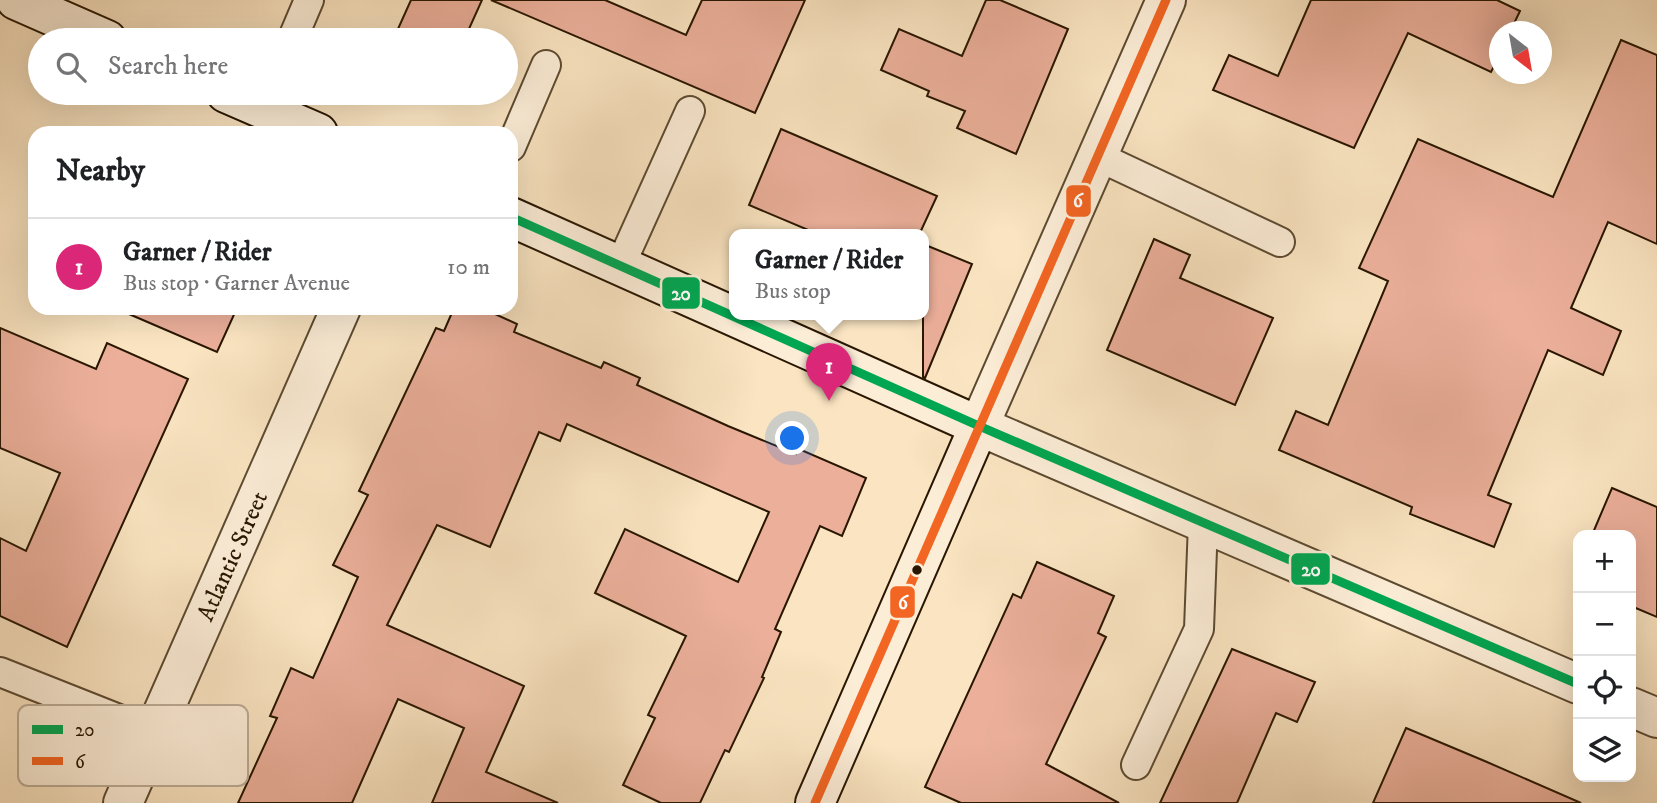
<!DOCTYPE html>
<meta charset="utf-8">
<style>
:root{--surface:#fff;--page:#f6f6f6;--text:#202124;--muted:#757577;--line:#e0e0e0;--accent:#db2777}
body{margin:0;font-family:"IM FELL DW Pica",serif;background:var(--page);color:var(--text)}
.controls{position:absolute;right:21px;bottom:21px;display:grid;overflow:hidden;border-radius:14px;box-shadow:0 7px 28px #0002}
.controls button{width:63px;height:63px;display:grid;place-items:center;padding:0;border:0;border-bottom:2px solid var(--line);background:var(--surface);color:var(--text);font:35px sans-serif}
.compass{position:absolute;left:1489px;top:21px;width:63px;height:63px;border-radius:50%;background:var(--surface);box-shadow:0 7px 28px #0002;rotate:149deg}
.you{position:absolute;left:793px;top:439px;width:24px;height:24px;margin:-18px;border:5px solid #fff;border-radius:50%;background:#1a73e8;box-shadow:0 0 0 10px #1a73e833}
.badge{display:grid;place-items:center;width:46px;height:46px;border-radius:50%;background:var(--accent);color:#fff;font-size:23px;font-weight:700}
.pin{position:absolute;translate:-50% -58px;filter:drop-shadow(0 2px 4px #0008)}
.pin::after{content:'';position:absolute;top:37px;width:24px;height:21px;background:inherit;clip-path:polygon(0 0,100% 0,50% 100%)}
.popup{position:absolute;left:729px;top:229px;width:200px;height:91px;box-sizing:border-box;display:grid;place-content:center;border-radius:14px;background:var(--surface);filter:drop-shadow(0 2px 5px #0005);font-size:23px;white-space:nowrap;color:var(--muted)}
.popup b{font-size:26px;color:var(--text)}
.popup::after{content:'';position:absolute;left:50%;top:100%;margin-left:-14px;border:14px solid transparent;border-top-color:var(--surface)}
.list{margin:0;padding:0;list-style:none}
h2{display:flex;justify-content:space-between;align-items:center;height:91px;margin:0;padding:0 28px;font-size:30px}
h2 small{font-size:23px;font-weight:400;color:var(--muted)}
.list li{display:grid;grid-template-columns:46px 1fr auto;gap:21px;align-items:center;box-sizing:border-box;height:98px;padding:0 28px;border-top:2px solid var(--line)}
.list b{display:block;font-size:26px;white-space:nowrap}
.list p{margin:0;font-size:23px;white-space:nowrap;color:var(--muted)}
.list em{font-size:23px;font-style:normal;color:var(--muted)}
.icon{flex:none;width:38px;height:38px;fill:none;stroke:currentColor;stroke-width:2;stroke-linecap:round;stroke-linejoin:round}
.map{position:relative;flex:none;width:1657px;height:803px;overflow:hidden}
.search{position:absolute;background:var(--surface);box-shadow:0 7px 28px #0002;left:28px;top:28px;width:490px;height:77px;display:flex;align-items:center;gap:18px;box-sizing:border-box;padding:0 24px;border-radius:38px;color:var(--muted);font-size:26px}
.panel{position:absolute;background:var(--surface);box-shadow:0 7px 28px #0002;left:28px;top:126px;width:490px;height:189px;border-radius:21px}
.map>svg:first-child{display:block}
</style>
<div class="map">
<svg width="1657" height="803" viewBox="0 0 1657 803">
<rect width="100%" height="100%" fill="#fae4c1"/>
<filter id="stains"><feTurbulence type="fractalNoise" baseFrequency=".00286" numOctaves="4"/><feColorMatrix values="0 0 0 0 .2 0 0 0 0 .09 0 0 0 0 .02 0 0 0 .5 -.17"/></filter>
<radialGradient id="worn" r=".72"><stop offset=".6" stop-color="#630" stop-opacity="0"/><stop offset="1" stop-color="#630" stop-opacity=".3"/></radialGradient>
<!-- building -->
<g fill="#ebaf9a" stroke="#281600" stroke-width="2">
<path d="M411,0H482L464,40H393Z"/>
<path d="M491,0H605L686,35L702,0H805L755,113Z"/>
<path d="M986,0H1000L1068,29L1016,154L957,128L965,111L927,96L929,91L881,70L899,29L962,56Z"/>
<path d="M1311,0H1497L1520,11L1510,32H1500V55L1491,72L1408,33L1354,148L1213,90L1229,55L1278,76Z"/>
<path d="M1621,40L1657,55V244L1608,222L1571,308L1621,331L1603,375L1548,350L1488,495L1511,504L1494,547L1410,514L1412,507L1279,450L1296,411L1328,425L1388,281L1359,268L1418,139L1553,197Z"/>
<path d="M781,129L937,196L919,235H820L749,205Z"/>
<path d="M1154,239L1190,255L1180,278L1273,318L1235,405L1107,350Z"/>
<path d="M923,244L972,264L925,378L923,377Z"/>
<path d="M115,308H237L217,352Z"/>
<path d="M454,308H482L517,324L514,332L601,368L604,362L640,378L637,385L728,426L796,454L799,449L866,478L842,536L820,526L775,629L781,632L762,677L764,678L729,752L725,750L700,803H661L623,785L655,718L648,715L686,636L595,593L625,529L738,582L769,512L567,424L560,441L539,432L490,547L437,525L387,625L524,686L486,772L558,803H432L464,728L398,699L352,803H238L277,718L270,716L291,668L313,678L358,577L333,565L368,495L359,491L436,328L444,331Z"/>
<path d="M0,328L96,369L107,343L188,379L67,647L0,616V538L26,551L60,473L0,448Z"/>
<path d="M1612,488L1657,507V617L1631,606V535H1592Z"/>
<path d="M1037,562L1114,596L1098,633L1106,637L1046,764L1119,803H961L925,787L1013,594L1021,598Z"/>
<path d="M1232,649L1315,682L1297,722L1276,713L1237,803H1160Z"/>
<path d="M1406,728L1487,762L1581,803H1373Z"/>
</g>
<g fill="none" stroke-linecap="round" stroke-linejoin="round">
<defs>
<g id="lane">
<path d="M292,40L309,0"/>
<path d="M511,147L546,65"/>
<path d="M1097,156L1280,242"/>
<path d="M621,264L690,111"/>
<path d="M0,672L154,733"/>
<path d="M1136,765L1199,629L1203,523"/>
</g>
<g id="street">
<path d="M1166,0L979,426L1578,684"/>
<path d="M1631,707L1657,718"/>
<path d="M123,803L341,308"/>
</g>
<g id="secondary">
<path d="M16,0L107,40"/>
<path d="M226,93L318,133"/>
<path d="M511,217L979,426L815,803"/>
</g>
</defs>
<!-- lane casing -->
<use href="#lane" stroke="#5c4a30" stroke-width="32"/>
<!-- street casing -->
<use href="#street" stroke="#5c4a30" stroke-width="42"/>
<!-- secondary casing -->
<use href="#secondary" stroke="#281600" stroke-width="42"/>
<!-- lane -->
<use href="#lane" stroke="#fcedd7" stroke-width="28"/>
<!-- street -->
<use href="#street" stroke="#fcedd7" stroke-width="38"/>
<!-- secondary -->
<use href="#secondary" stroke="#fcedd7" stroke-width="38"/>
<defs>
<path id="bus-1" d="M511,217L979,426L1578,684"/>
<path id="bus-2" d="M815,803L1166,0"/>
</defs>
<!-- bus-1 casing -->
<use href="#bus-1" stroke="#fcedd7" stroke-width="14"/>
<!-- bus-2 casing -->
<use href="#bus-2" stroke="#fcedd7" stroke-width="14"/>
<!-- bus-1 -->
<use href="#bus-1" stroke="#00a651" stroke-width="9"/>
<!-- bus-2 -->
<use href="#bus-2" stroke="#f26522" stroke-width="9"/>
</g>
<!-- markers -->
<circle fill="#281600" stroke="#fcedd7" stroke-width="2.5" cx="917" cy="570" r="6"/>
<g text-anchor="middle" stroke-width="5" stroke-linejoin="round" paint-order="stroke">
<!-- street labels -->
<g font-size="24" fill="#281600" stroke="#fcedd7">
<text transform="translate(232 556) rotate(-66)" y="8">Atlantic Street</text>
</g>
</g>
<!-- legend -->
<rect x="18" y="705" width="230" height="81" rx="10" fill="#fcedd7" stroke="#bcac96" stroke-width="2"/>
<rect x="32" y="725" width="31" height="9" fill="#00a651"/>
<rect x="32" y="757" width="31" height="8" fill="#f26522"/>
<g font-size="19" fill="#281600">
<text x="75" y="736">20</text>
<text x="75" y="768">6</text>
</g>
<g stroke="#fcedd7" stroke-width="2.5">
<rect x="1065" y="184" width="27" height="34" rx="7" fill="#f26522"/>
<rect x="661" y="276" width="40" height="34" rx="7" fill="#00a651"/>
<rect x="1290" y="552" width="41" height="34" rx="7" fill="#00a651"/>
<rect x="889" y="585" width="27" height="34" rx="7" fill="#f26522"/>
</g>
<g font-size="19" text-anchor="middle" font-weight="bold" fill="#fff">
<text x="1078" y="207">6</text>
<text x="681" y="300">20</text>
<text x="1311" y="576">20</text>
<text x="903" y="609">6</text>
</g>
<rect width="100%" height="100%" filter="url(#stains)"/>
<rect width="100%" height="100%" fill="url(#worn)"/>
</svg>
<div class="controls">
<button>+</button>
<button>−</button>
<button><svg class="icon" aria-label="locate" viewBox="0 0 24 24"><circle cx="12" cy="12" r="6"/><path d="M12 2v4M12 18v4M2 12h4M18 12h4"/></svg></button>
<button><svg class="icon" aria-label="layers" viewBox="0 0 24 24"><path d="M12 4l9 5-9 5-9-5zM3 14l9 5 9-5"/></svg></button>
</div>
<svg class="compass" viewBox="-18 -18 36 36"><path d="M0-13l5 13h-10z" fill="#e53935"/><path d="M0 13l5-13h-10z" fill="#757577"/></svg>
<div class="you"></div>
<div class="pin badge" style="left:829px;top:401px">1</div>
<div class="popup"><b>Garner / Rider</b>Bus stop</div>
<div class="search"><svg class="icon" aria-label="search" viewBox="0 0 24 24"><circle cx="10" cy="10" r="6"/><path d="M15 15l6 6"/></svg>Search here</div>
<section class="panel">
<h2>Nearby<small></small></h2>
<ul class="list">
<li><span class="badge">1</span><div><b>Garner / Rider</b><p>Bus stop · Garner Avenue</p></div><em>10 m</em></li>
</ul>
</section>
</div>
